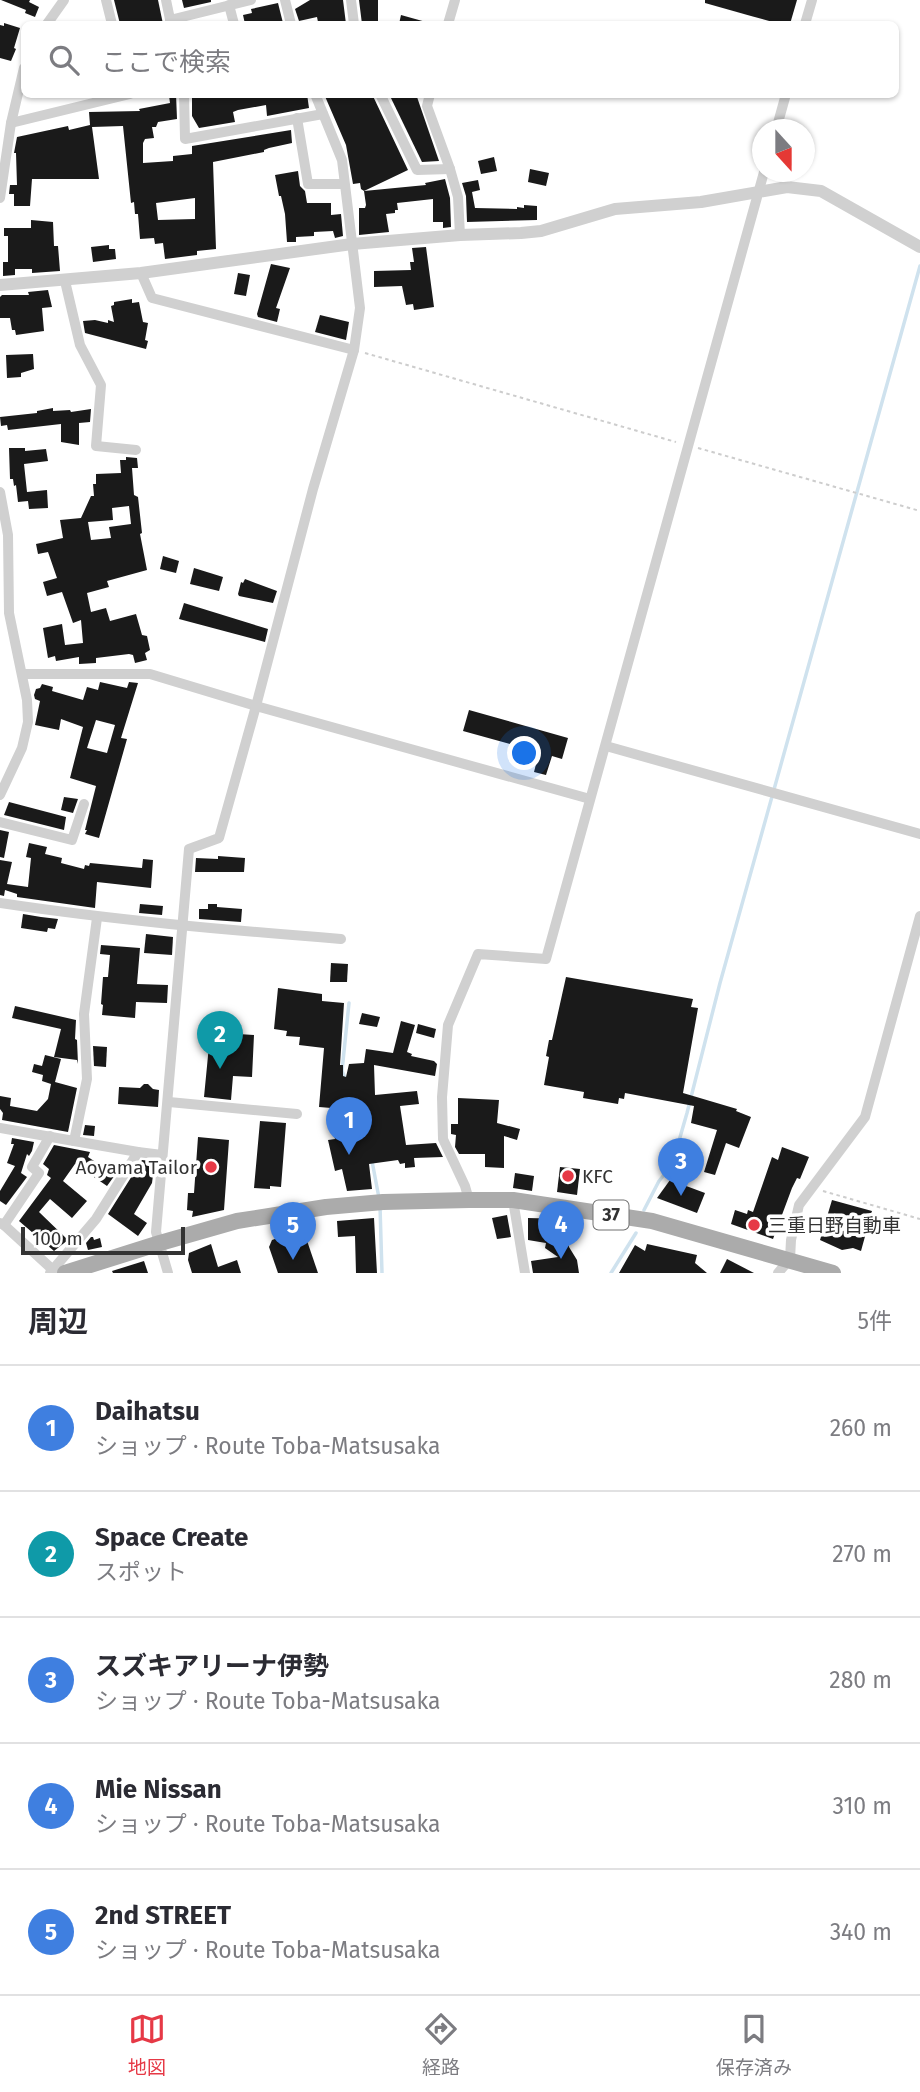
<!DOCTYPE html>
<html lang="ja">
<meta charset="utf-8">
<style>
:root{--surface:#fff;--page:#f7f7f7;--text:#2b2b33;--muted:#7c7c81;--line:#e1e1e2;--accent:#e63946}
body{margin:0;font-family:"Fira Sans","Noto Sans JP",sans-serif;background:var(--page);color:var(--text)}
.compass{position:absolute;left:752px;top:119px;width:63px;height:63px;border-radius:50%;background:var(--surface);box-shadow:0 2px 5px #0004;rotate:159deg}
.scale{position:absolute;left:21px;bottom:18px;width:164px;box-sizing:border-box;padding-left:7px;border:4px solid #333;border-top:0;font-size:19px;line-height:24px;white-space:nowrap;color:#333;-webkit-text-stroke:5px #fff;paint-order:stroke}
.you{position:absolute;left:525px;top:754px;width:24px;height:24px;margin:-18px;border:5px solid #fff;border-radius:50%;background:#1a73e8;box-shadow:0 0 0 10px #1a73e833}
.badge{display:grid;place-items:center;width:46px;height:46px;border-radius:50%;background:var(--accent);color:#fff;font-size:23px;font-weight:700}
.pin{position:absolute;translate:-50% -58px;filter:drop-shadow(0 2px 4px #0008)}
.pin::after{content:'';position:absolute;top:37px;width:24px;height:21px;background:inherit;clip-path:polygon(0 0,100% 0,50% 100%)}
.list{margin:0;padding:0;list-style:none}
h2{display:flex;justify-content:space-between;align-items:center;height:91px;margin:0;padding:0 28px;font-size:30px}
h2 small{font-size:23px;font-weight:400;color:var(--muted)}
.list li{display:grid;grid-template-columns:46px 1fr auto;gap:21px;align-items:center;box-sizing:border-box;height:126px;padding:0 28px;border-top:2px solid var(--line)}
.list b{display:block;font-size:26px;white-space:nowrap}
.list p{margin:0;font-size:23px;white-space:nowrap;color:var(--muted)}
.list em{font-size:23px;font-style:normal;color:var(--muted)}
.icon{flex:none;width:38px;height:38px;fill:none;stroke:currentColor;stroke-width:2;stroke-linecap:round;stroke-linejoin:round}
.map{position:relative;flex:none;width:920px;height:1273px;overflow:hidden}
.search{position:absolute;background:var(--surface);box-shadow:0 2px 5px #0004;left:21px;right:21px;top:21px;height:77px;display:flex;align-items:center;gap:18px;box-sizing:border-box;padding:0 24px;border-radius:10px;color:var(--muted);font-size:26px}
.sheet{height:721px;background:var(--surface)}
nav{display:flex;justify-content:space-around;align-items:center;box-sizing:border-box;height:98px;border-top:2px solid var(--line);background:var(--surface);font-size:19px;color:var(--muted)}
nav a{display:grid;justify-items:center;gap:4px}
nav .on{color:var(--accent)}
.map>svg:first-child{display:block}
</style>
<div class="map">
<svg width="920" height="1273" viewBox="0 0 920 1273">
<rect width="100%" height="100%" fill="#fff"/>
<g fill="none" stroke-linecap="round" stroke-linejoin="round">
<!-- stream -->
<g stroke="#cfe2ee" stroke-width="3.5">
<path d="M346,1081L342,1071L349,1003"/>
<path d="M372,1161L379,1198"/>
<path d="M380,1206L382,1273"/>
<path d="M644,1210L659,1181L672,1165L687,1113L720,983L920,266"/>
<path d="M611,1273L636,1233"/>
</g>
</g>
<!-- building -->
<g fill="#1a1a1a" fill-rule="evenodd">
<path d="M1,0H30L29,2L39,7L35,17L25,13L26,10Z"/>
<path d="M114,0H158L163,24H120Z"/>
<path d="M182,0H211V2L184,8Z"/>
<path d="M310,0H343L346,24H324L323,21L318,22L317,17L299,21L295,9Z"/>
<path d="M359,0H378V24H362Z"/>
<path d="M705,0H797L790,24H780L751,16L705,3Z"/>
<path d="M278,3L283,23L281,24H245L243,15L252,13L251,9Z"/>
<path d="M401,15L426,22L425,24H399Z"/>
<path d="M4,23L20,28L14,48L16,49L11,61L0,58V25L4,26Z"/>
<path d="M176,94L177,119L158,122L156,127H152L154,138L145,139L143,143V163L173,161V156L192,154V146L291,130L292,143L269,148L264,150V152L213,162L216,249L197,251V255L165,259L163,243L155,244L154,238L140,239L138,214H135L134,202L131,203L123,126L92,127L99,179H32L30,206H14V194H9L10,185H17L16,153H14L17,137L68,126L69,130L90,125L89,112L140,111L139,109L170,103L169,96ZM195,198V219L158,220L156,203Z"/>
<path d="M199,94H307L309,108L267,116L266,105L238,110L233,112L235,122L199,128L192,116V96Z"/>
<path d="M324,94H372L408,170L364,191L361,189L360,183L353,184L346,145Z"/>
<path d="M389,94H416L439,161L422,162Z"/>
<path d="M494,157L497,171L481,174L478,161Z"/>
<path d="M530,169L549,173L546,186L528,182Z"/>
<path d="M298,171L300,186L305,191L307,203H331V215L341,214L343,236L335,238L333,231L314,232V236L296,237V242H287L285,214L281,196H279L275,175Z"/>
<path d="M445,179L450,198L451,227L443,228V222H433V199L397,203L398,210H395V213L386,214L389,232L359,235V208H365L366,205L364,191L426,185L425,183Z"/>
<path d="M478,180L480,190L472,192L475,208L517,209V207L524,208V205L537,206V220L467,222L466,196L462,183Z"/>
<path d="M31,220L53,222L54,246H58L60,271L32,273V269H15V275L3,276V262H8V236H4V228H31Z"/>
<path d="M109,245V249H115L116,259L93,262L91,247Z"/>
<path d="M426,247L434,307L414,310L413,304L406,305L402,286L374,287V271L411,270L410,262H414L412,248Z"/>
<path d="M271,264L290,268L276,308L280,309L277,322L258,317L257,314Z"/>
<path d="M238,273L250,275L246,296L234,294Z"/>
<path d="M48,290L52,307L42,308L44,331L16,335L15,330H12L10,318H0V297L2,295H29L28,292Z"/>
<path d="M132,299V303L139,302L143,322L148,323L145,340L148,341L146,349L85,333L83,321L95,320L108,323V320L114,322L111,306L114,305V302Z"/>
<path d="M320,315L349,322L346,340L315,332Z"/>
<path d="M33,354L34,369L21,373V377L7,378L6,355Z"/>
<path d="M53,408V411L70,410L71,412L91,409L90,422L79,423V445L61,442V424L8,430L7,425L1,426L0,417L37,413V411Z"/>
<path d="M9,448H25V451L46,449L48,461L24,464L27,492L47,490L48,508L29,509L28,501L18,502L16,485L14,486L13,479H10Z"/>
<path d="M126,457L137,458L138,468H132L134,495L138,497L142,533L140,534L147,570L107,581L109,587L87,593L91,612L106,608L110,621L136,614L142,635L147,636L150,650L145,653L147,660L135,663L133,655L129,654L96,658V663L79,664V657L56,661L55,656L48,658L43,628L62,624L65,645L83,643L81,620L73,623L62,592L47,596L43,582L57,578L48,552L38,554L36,544L63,538L60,520L81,518L91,496H94L93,484H96V474L121,473L120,460H126ZM129,506L131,524L109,527L111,538L91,540L88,522L113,520L112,508Z"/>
<path d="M163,556L179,561L176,573L160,569Z"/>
<path d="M194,568L223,577L219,591L190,584Z"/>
<path d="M245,579L277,591L273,603L239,596L238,594L241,582L243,583Z"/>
<path d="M184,603L268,629L265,642L179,619Z"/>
<path d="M100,682L127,688L129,682L138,683L121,738L127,739L99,838L85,834L87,830H85L96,786L70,778L83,727L61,719L59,730L35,725L40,701L35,699L34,695L36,689L40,688L42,684L53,687L52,691L83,700L87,687L98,690ZM96,720L115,725L107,753L87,748Z"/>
<path d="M469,710L568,738L562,759L552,756L546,775L534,772L539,752L463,731Z"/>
<path d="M64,797L78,799L73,813L61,810Z"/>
<path d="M9,802L66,817L64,830L4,815Z"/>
<path d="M0,830L9,832L4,858L0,857Z"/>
<path d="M29,843L47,847L45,854L62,858L61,863L84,869L85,865L89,866L90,863L142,868L143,859L153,860L151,888L97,882L95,908L17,897V894L5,890L4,896L0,895V860L12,862L7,884L28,887L31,858L26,857Z"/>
<path d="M218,856L245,858L244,872H195L196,858L218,859Z"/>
<path d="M140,904L163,906L162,915L139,913Z"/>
<path d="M208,904H217V907L242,909L241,922L199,919V909H208Z"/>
<path d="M23,914L41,917L58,919L55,929L48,928L47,932L21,928Z"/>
<path d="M146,934L173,937L172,955L144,953Z"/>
<path d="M101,945L140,948L137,984L168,985L167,1003L136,1002L135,1018L102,1015L103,1005L101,1004L103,977H108L110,955L100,954Z"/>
<path d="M331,963L348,964L347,982H330Z"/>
<path d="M566,977L693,999L691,1007L698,1008L683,1093L737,1109L736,1111L751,1117L739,1148L726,1143L715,1175L704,1172L717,1130L691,1123L694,1106L625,1093L624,1099L619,1098L618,1104L583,1098L584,1092L544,1085L549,1057L546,1056L549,1040H552Z"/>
<path d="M278,988L322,994V1001L344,1003L340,1065H343V1076L346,1077L349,1064L364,1063L366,1049L393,1053L401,1021L415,1025L407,1052L412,1054L411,1056L434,1061L437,1064L435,1076L374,1065L375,1095L417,1091L419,1104L400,1106L406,1145L436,1143L443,1157L414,1158L415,1167L405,1168V1163L400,1164L398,1160L369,1164L372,1189L347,1191L342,1169L335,1171L328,1140L335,1139L331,1122L368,1111L319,1107L324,1048L299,1045L300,1037L286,1036L287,1031L274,1029Z"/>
<path d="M15,1006L76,1020L75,1039L77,1040L78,1064L77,1060L54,1057L61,1029L12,1018Z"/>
<path d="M362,1013L380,1017L377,1027L359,1024Z"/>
<path d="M418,1024L436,1029L434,1038L416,1033Z"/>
<path d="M211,1025L238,1027V1034L254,1035L252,1077L233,1076L231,1100L204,1097Z"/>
<path d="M93,1046L107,1047L106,1067L94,1066Z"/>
<path d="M45,1055L61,1059L55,1082L77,1088L68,1132L2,1120L3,1113L0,1109V1096L11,1098L10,1106L37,1111L48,1099L51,1084L42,1081L43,1075L32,1072L34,1064L42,1066Z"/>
<path d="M144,1084H148L153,1089L159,1090L158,1107L118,1104L119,1087L140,1088Z"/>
<path d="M458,1098L499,1100L497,1123L520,1129L517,1140L504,1136V1168L485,1167V1154H459L455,1147L456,1135L451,1134V1124H458Z"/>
<path d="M260,1121L286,1123L281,1187L270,1186V1189L254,1188Z"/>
<path d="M85,1125L95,1126L94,1136L83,1135Z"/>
<path d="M198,1137L229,1140L224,1210L192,1217L193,1211L187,1210L188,1193H194Z"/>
<path d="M12,1138L34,1142L32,1151L29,1156L27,1154L21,1173L27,1177L6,1205L0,1201V1191L15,1166L7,1163L14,1144H11Z"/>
<path d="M54,1145L90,1152L88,1157L115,1175L107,1186L75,1164L63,1181L87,1201L72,1218L50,1199L39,1212L68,1240L54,1251L19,1221L51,1178L47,1175L49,1169L43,1164Z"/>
<path d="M782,1147L809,1157L800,1179L797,1178L792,1188L773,1239L731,1224L735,1210L747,1214L748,1210L753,1212L772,1157L778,1160Z"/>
<path d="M142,1160L150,1161L154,1167L152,1183L134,1214L147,1223L138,1236L108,1214Z"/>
<path d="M560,1167L580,1169L577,1195L557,1192Z"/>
<path d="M515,1173L534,1176L532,1191L513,1188Z"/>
<path d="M670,1180L705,1193L697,1213L657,1198Z"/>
<path d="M832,1200L872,1211L861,1251L853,1248L842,1250L820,1240Z"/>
<path d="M507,1215L511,1237L497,1239L492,1218Z"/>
<path d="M374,1218L377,1273H356L355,1236L338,1237L337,1221Z"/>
<path d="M528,1218L565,1219L569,1247L577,1260L579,1273H533L531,1261L558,1257L545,1248L546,1243L528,1240Z"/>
<path d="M303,1229L318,1273H278L269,1247L272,1240Z"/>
<path d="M91,1237H93L94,1240L100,1238L102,1247L88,1250L86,1243Z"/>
<path d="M211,1244L218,1267L237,1260L241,1273H192L188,1260L189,1253Z"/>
<path d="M647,1244L697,1255L695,1263L707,1273H619L635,1245L645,1251Z"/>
<path d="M727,1259L754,1273H720Z"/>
<path d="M144,1261L148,1273H113L112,1271Z"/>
</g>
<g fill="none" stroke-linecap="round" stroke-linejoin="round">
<!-- path -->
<g stroke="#cdcdcd" stroke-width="2" stroke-dasharray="3.5 3.5" stroke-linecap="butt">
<path d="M365,353L676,442"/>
<path d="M698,448L920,511"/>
<path d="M823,1191L920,1219"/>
</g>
<!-- minor -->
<g stroke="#d0d0d0" stroke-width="10">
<path d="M106,0L112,24"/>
<path d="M166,0L171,24"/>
<path d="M285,0L291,24"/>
<path d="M351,0L354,24"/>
<path d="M229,5L234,24"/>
<path d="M170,20L251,0"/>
<path d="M47,24L64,0"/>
<path d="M448,24L455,0"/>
<path d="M805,24L812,0"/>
<path d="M184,94L185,139L323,114"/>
<path d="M380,94L417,170L450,169"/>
<path d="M430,94L427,106L450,169L458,197L460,235"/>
<path d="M297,118L308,184H344"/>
<path d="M11,123L130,94"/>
<path d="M776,130L786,94"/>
<path d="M0,198L11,123L24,68"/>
<path d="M141,273L152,298L354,350"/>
<path d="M65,281L80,345L101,385L96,446L136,450"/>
<path d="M0,492L8,535L9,613L27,700L28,722L22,748L0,795"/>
<path d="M22,674H150L256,706L590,799"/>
<path d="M606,746L920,834"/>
<path d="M0,822L72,840L84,804"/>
<path d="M0,903C113,920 226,930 341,939"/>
<path d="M97,918L84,1014L87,1079L74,1141L138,1152"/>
<path d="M169,1102L297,1114"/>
<path d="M0,1128L74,1141"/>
<path d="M469,1200L465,1186L443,1139L442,1097L448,1025L478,954L546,959L764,172"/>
<path d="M513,1200L525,1273"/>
<path d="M0,1223L4,1225L39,1173L32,1167L50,1136"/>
<path d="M4,1225L53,1270"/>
<path d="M50,1273L96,1219L138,1152L162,1155"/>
<path d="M168,1273L156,1232L189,849L219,838L256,706L313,489L354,350L360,308L342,160L315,94"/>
<path d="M778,1273L790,1259L791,1240L799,1205L865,1117L920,916"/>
</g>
<!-- tertiary -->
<path stroke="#d0d0d0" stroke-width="12" d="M0,285L141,273L352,244L460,235L521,233L541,231L615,209L701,202L787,187L821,191L920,247"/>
<!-- primary -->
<path stroke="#ababab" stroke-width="16" d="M65,1273L160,1243L237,1221L326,1207L383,1202L469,1200H513L652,1221L833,1273"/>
</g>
<!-- markers -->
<g fill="#e63946" stroke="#fff" stroke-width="2.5">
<circle cx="211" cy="1167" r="7"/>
<circle cx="568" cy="1176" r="7"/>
<circle cx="754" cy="1225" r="7"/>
</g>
<g text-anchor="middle" stroke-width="7" stroke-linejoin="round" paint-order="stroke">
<!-- shield labels -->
<rect fill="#fff" stroke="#707070" stroke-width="2" x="593.5" y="1200.5" width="35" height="29" rx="5"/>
<g font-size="18" font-weight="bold" fill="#333">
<text x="611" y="1221">37</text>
</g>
<!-- poi labels -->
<g font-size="19" fill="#333" stroke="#fff" text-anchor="start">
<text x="197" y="1174" text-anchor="end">Aoyama Tailor</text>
<text x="582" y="1183">KFC</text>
<text x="768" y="1232">三重日野自動車</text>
</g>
</g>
</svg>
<svg class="compass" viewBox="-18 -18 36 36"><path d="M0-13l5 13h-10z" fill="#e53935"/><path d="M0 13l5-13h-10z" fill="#7c7c81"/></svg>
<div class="scale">100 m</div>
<div class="you"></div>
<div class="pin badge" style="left:349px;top:1155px;background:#3f7fe0">1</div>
<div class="pin badge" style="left:220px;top:1069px;background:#0f9aa8">2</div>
<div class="pin badge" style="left:681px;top:1196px;background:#3f7fe0">3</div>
<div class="pin badge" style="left:561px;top:1259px;background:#3f7fe0">4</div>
<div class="pin badge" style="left:293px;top:1260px;background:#3f7fe0">5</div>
<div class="search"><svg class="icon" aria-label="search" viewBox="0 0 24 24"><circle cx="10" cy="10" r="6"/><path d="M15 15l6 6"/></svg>ここで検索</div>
</div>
<section class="sheet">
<h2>周辺<small>5件</small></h2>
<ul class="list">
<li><span class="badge" style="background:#3f7fe0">1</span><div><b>Daihatsu</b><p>ショップ · Route Toba-Matsusaka</p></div><em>260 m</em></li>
<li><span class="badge" style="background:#0f9aa8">2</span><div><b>Space Create</b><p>スポット</p></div><em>270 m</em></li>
<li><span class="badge" style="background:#3f7fe0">3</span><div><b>スズキアリーナ伊勢</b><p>ショップ · Route Toba-Matsusaka</p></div><em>280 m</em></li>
<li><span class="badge" style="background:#3f7fe0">4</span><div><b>Mie Nissan</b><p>ショップ · Route Toba-Matsusaka</p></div><em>310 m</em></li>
<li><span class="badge" style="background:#3f7fe0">5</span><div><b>2nd STREET</b><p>ショップ · Route Toba-Matsusaka</p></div><em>340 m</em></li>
</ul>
</section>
<nav>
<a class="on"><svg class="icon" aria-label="map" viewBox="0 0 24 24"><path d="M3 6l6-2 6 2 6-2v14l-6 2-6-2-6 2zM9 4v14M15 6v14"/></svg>地図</a>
<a><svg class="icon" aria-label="directions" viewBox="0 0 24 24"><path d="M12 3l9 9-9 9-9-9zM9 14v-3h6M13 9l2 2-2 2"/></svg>経路</a>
<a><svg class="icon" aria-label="saved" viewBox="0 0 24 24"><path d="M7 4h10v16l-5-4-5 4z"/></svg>保存済み</a>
</nav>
